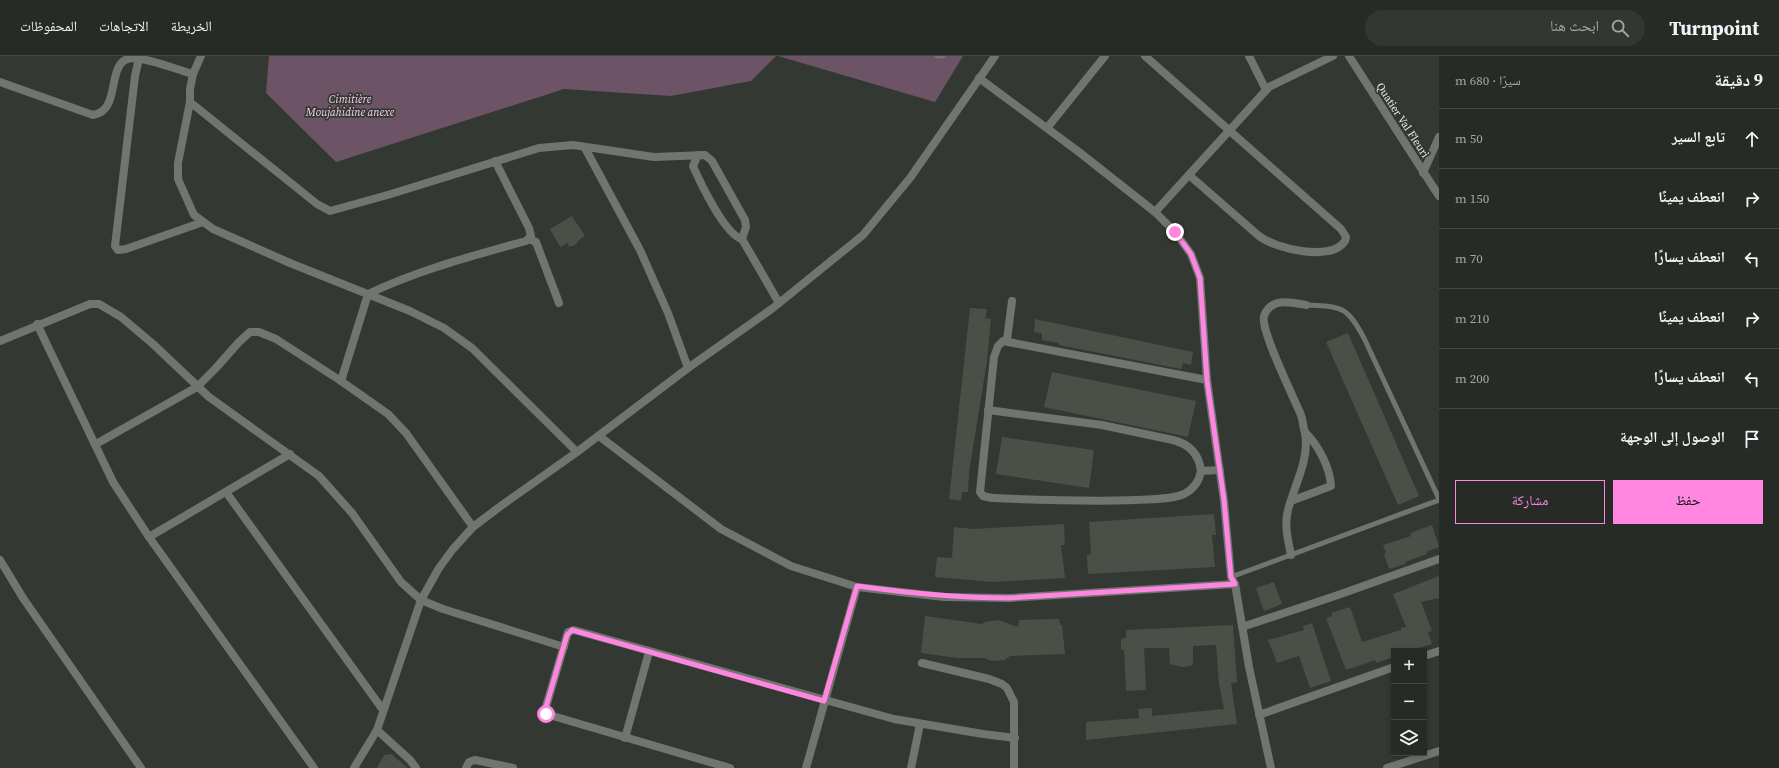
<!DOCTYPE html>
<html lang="ar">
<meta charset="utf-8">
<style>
:root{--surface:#262b26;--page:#323732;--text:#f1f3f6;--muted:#a4a7a7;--line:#424743;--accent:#fe86e1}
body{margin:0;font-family:"Source Serif 4","Noto Naskh Arabic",serif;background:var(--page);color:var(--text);direction:rtl}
.controls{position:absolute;right:12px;bottom:12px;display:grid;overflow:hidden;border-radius:0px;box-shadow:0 2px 6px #0003}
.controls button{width:36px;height:36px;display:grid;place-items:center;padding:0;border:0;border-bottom:1px solid var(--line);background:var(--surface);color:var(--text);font:20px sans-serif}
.stop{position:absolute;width:12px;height:12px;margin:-9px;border:3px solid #fe86e1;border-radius:50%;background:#fff}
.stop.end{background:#fe86e1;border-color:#fff;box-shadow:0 1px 4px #0008}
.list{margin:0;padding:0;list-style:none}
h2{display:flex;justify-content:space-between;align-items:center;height:52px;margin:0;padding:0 16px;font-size:17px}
h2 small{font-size:13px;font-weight:400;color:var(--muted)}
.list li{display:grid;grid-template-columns:26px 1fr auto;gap:12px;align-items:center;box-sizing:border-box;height:60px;padding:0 16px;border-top:1px solid var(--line)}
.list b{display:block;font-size:15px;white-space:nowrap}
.list em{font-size:13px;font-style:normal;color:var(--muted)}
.actions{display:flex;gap:8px;padding:12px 16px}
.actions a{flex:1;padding:9px 0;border:1px solid var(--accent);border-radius:0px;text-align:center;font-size:14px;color:var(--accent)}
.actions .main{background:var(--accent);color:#111}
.icon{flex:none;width:22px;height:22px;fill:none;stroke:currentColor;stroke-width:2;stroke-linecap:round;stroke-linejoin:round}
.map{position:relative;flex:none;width:1439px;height:712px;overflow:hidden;direction:ltr}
header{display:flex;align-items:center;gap:24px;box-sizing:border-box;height:56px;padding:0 20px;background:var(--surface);border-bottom:1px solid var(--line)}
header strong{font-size:19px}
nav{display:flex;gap:22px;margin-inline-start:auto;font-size:14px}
.search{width:280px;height:36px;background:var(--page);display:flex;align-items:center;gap:10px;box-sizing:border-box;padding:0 14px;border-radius:22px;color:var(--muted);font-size:15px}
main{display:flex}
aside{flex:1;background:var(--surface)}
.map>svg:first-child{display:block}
</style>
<header>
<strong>Turnpoint</strong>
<div class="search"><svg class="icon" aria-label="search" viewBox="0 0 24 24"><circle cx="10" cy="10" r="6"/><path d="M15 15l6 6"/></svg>ابحث هنا</div>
<nav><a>الخريطة</a><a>الاتجاهات</a><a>المحفوظات</a></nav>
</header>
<main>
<aside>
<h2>9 دقيقة<small>سيرًا · 680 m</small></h2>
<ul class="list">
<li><svg class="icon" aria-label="ahead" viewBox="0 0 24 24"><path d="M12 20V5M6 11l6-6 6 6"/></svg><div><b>تابع السير</b></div><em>50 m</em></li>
<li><svg class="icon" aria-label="right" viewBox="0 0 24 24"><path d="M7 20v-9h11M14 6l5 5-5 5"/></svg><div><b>انعطف يمينًا</b></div><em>150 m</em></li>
<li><svg class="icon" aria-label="left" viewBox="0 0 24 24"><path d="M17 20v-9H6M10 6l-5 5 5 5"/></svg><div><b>انعطف يسارًا</b></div><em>70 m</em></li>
<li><svg class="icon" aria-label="right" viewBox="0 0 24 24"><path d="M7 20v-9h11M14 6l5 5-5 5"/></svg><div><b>انعطف يمينًا</b></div><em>210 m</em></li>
<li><svg class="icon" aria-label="left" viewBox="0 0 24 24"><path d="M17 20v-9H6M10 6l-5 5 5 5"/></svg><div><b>انعطف يسارًا</b></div><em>200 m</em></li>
<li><svg class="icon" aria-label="arrive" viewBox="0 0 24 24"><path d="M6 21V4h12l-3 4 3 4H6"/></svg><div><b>الوصول إلى الوجهة</b></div></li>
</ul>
<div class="actions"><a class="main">حفظ</a><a>مشاركة</a></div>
</aside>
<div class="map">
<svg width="1439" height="712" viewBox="0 0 1439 712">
<rect width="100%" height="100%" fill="#333932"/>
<!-- green -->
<g fill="#6d5366">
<path d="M269,0H776L751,25L671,40L564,33L336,106L266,37Z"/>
<path d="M778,0H963L935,46Z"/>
</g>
<!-- building -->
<g fill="#4a5048">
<path d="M572,160L585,180L579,184L575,189L569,191L568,187L560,191L550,173Z"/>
<path d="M970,252L987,253L985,262L991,263L987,305L969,416L968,436H962L961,445L949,443Z"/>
<path d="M1035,263L1193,296L1191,309L1183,307L1181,313L1059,289V287L1042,284V277L1034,276Z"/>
<path d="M1348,277L1419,440L1398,449L1326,286Z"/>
<path d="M1052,316L1196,345L1188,381L1044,351Z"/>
<path d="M1002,381L1094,394L1089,432L996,418Z"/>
<path d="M1214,458L1216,479H1212L1215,511L1088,518L1087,499L1091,498L1089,466Z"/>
<path d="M1064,468L1065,489H1061L1065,522L993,526L935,521L937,501L952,502L954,471L973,473Z"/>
<path d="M1432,469L1439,491L1426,496L1427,498L1405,506L1406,508L1389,513L1384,498L1386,497L1383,489L1411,480L1410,477Z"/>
<path d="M1439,520V542L1421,546L1432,575L1428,576L1432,588L1408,595H1394V601L1376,607L1375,604L1346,614L1326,562L1332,560L1331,557L1350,551L1362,586L1401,574V572L1406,571L1393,538Z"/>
<path d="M1274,526L1282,548L1264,555L1256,532Z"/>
<path d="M925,560L982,568L985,566L998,564L1018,571L1019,564L1059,563L1060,569H1062L1065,598L1010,600L1005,604L991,605L985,602H958L921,597Z"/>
<path d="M1312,567L1331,625L1310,632L1299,600L1277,607L1268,584L1304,574L1303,570Z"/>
<path d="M1233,569L1237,626L1231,627L1237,668L1086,684V666L1139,662L1138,653L1152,652V660L1224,653L1219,628L1216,589L1193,590V607L1191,610L1182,611L1170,608L1169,592H1144L1146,634L1126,635L1124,593L1121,594V583L1126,582V574Z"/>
<path d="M391,698L408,712H377L384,699Z"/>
</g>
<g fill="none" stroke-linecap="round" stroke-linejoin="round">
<!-- service -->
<g stroke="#717470" stroke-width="5">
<path d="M937,0H943"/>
<path d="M1306,249C1342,251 1346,249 1364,282L1439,443"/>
<path d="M1231,521L1439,444"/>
</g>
<!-- minor -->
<g stroke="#717470" stroke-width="8">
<path d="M201,0L193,18L190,33V46L178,107V123L194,159L213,173L290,207L410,255L444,272L472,292L577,396"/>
<path d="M1145,0L1341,173L1346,181L1345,185C1331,206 1276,193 1259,180L1189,119"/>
<path d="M1249,0L1266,34"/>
<path d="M1349,0L1439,140"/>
<path d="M139,3L135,20L115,190L118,194L126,193L203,166"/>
<path d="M979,22L1079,96L1155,156L1175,176L1191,198L1200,222L1207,324L1224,445L1231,521L1235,528L1249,611L1271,712"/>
<path d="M0,26L93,59C123,55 104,3 133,2C148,2 178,14 193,18"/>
<path d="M190,46L317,148L330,155L391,138L539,92L573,89L654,101L705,99L712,105L745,164L746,171L742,183L779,247"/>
<path d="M1047,72L1105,0"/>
<path d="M585,92L640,194L668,257L688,312"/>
<path d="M698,99L693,110C700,126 725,179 742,183"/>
<path d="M1423,117L1439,81"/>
<path d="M1155,156L1269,31L1333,0"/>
<path d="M529,183L536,186L559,247"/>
<path d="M37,268L113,426L149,481L314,712"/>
<path d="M1007,284L1012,245"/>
<path d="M0,285L90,248H99L121,261L153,288L209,341L319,420L352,457L401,526L421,544L443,553L564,591"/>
<path d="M1207,324L1003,285L998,290L994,301L980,436L983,440L992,442C1040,444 1087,446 1135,444C1151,443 1170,444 1184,438C1194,433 1199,426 1201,415L1220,414"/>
<path d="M341,325L368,238C418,214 472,200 526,185L531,180L529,172L495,105"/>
<path d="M988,354L1102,369L1173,384C1189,388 1199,398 1201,415"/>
<path d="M599,380L721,473L791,510L857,531L944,541L1009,542L1235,528"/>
<path d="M96,388L197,331L215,313L239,286L250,276H259L276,283L341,325L388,358L406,377L473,471"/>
<path d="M226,436L383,654"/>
<path d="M1291,445L1331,430C1330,411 1318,389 1305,376"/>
<path d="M149,481L290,398"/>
<path d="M1291,499C1288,484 1284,469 1288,454C1294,430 1310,403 1305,377C1303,371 1303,365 1301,359C1294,342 1260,274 1264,260C1271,241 1290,246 1306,249"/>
<path d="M0,504L23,542L141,712"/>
<path d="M1242,571L1338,539L1439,503"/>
<path d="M1424,600L1439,595"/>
<path d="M922,607L989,623L1002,628L1007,632L1014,646V712"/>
<path d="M1259,659L1394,611"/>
<path d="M377,674L410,704L416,712"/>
<path d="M625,682L649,596"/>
<path d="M466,712L469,706L475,704L513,712"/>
<path d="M730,712L546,658L545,654L568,576L574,574L894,663L983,678L1015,682"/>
<path d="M806,712L857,531"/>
<path d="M911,712L920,668"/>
<path d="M1387,712L1439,695"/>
</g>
<!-- tertiary -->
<path stroke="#717470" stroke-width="8" d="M354,712L377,674L421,544L439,512L453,493L473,471L498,452L577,396L688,312L773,252L863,179L910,122L995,0"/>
</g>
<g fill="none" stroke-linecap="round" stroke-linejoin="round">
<!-- route -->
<path stroke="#fe86e1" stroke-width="5" d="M546,658L545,654L567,579L572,574L824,645L857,530C908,537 957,542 1008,542L1235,528L1231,521L1224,444L1207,324L1200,222L1191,198L1175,176"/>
</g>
<g text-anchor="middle" stroke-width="3.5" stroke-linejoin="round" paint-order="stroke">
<!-- park labels -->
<g font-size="11" font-style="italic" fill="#f7cfeb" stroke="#333932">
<text x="350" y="47">Cimitière<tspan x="350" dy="13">Moujahidine anexe</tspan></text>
</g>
<!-- street labels -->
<g font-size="11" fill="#e3e7e2" stroke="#333932">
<text transform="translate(1403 64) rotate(57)" y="4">Quatier Val Fleuri</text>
</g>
</g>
</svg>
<div class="controls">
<button>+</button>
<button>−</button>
<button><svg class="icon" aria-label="layers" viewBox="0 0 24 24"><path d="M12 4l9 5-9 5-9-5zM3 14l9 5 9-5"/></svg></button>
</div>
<div class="stop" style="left:546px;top:658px"></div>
<div class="stop end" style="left:1175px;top:176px"></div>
</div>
</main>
